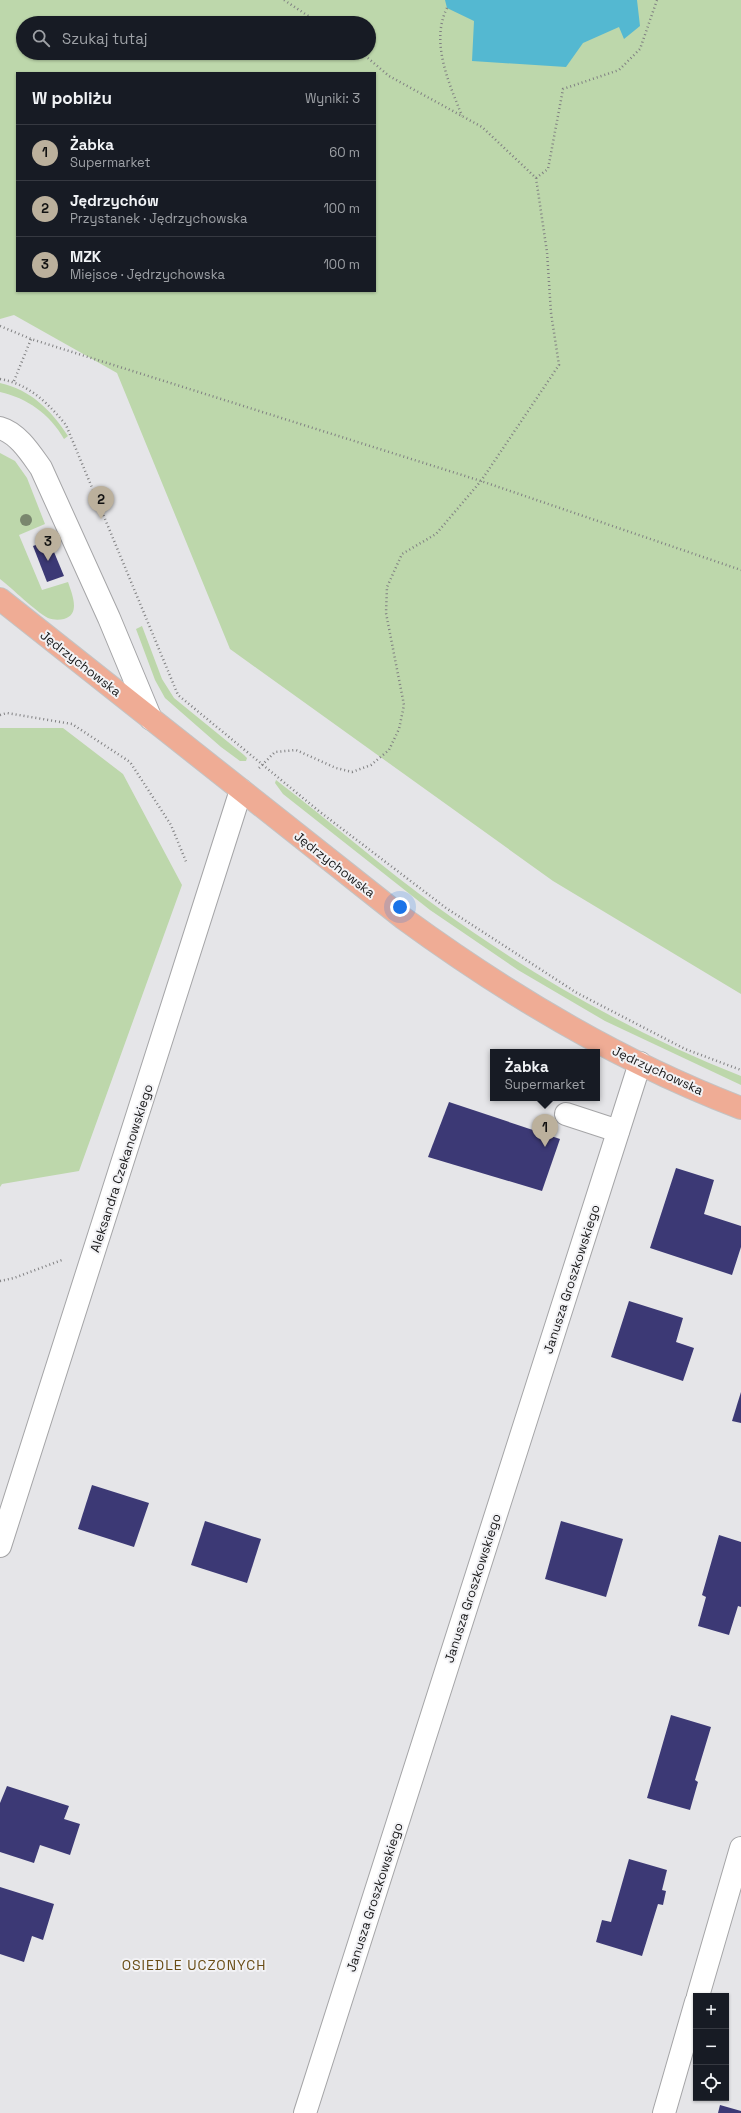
<!DOCTYPE html>
<html lang="pl">
<meta charset="utf-8">
<style>
:root{--surface:#171b24;--page:#242831;--text:#f1f3f6;--muted:#9ea1a6;--line:#363941;--accent:#bbb09c}
body{margin:0;font-family:"Space Grotesk",sans-serif;background:var(--page);color:var(--text)}
.controls{position:absolute;right:12px;bottom:12px;display:grid;overflow:hidden;border-radius:0px;box-shadow:0 1px 3px #0004}
.controls button{width:36px;height:36px;display:grid;place-items:center;padding:0;border:0;border-bottom:1px solid var(--line);background:var(--surface);color:var(--text);font:20px sans-serif}
.you{position:absolute;left:400px;top:907px;width:14px;height:14px;margin:-10px;border:3px solid #fff;border-radius:50%;background:#1a73e8;box-shadow:0 0 0 6px #1a73e833}
.badge{display:grid;place-items:center;width:26px;height:26px;border-radius:50%;background:var(--accent);color:#111;font-size:13px;font-weight:700}
.pin{position:absolute;translate:-50% -33px;filter:drop-shadow(0 1px 2px #0008)}
.pin::after{content:'';position:absolute;top:21px;width:14px;height:12px;background:inherit;clip-path:polygon(0 0,100% 0,50% 100%)}
.popup{position:absolute;left:490px;top:1049px;width:110px;height:52px;box-sizing:border-box;display:grid;place-content:center;border-radius:0px;background:var(--surface);filter:drop-shadow(0 1px 3px #0005);font-size:13px;white-space:nowrap;color:var(--muted)}
.popup b{font-size:15px;color:var(--text)}
.popup::after{content:'';position:absolute;left:50%;top:100%;margin-left:-8px;border:8px solid transparent;border-top-color:var(--surface)}
.list{margin:0;padding:0;list-style:none}
h2{display:flex;justify-content:space-between;align-items:center;height:52px;margin:0;padding:0 16px;font-size:17px}
h2 small{font-size:13px;font-weight:400;color:var(--muted)}
.list li{display:grid;grid-template-columns:26px 1fr auto;gap:12px;align-items:center;box-sizing:border-box;height:56px;padding:0 16px;border-top:1px solid var(--line)}
.list b{display:block;font-size:15px;white-space:nowrap}
.list p{margin:0;font-size:13px;white-space:nowrap;color:var(--muted)}
.list em{font-size:13px;font-style:normal;color:var(--muted)}
.icon{flex:none;width:22px;height:22px;fill:none;stroke:currentColor;stroke-width:2;stroke-linecap:round;stroke-linejoin:round}
.map{position:relative;flex:none;width:741px;height:2113px;overflow:hidden}
.search{position:absolute;background:var(--surface);box-shadow:0 1px 3px #0004;left:16px;top:16px;width:360px;height:44px;display:flex;align-items:center;gap:10px;box-sizing:border-box;padding:0 14px;border-radius:22px;color:var(--muted);font-size:15px}
.panel{position:absolute;background:var(--surface);box-shadow:0 1px 3px #0004;left:16px;top:72px;width:360px;height:220px;border-radius:0px}
.map>svg:first-child{display:block}
</style>
<div class="map">
<svg width="741" height="2113" viewBox="0 0 741 2113">
<rect width="100%" height="100%" fill="#e5e5e8"/>
<!-- green -->
<g fill="#bdd7ab" fill-rule="evenodd">
<path d="M0,0H741V994L553,881L230,649L117,373L14,315L0,319ZM23,23H369V53H23ZM17,73H375V291H17Z"/>
<path d="M0,383C31,390 51,410 68,436L64,439C50,414 27,398 0,392Z"/>
<path d="M0,453L15,461L27,478L45,524L19,535L42,590L68,582C72,594 81,614 64,619C59,620 53,620 48,618C35,611 13,589 0,579Z"/>
<path d="M142,626L162,679L174,698L244,755L247,758L246,761H240L221,747L165,698L155,680L136,629Z"/>
<path d="M0,728H63L123,774L182,885L79,1171L2,1184L0,1187Z"/>
<path d="M276,780C331,822 384,869 440,909C533,976 634,1034 741,1076V1085L605,1021L518,970L430,910L283,794L275,783Z"/>
</g>
<!-- water -->
<path fill="#54b8d1" d="M445,0H637L640,26L624,39L619,27L583,43L566,67L472,61L474,21L447,8Z"/>
<!-- building -->
<g fill="#3c3975">
<path d="M49,540L64,576L47,582L33,546Z"/>
<path d="M449,1102L560,1139L542,1191L428,1157Z"/>
<path d="M676,1168L714,1180L704,1214L741,1226V1247L732,1275L650,1248Z"/>
<path d="M629,1301L683,1318L676,1342L694,1348L683,1381L611,1357Z"/>
<path d="M741,1392V1423L732,1421Z"/>
<path d="M92,1485L149,1503L134,1547L78,1529Z"/>
<path d="M205,1521L261,1539L247,1583L191,1565Z"/>
<path d="M561,1521L623,1539L606,1597L545,1579Z"/>
<path d="M719,1535L741,1542V1607L738,1606L729,1635L698,1626L706,1597L702,1595Z"/>
<path d="M671,1715L711,1727L695,1780L698,1782L690,1810L647,1798Z"/>
<path d="M7,1786L69,1806L64,1819L80,1824L70,1855L40,1845L34,1863L0,1852V1803Z"/>
<path d="M629,1859L667,1870L662,1890L666,1891L663,1905L658,1904L642,1956L596,1942L602,1920L611,1922Z"/>
<path d="M0,1887L54,1904L43,1940L32,1936L24,1962L0,1954Z"/>
<path d="M720,2105L741,2111V2113H718Z"/>
</g>
<g fill="none" stroke-linecap="round" stroke-linejoin="round">
<defs>
<g id="minor">
<path d="M0,428C18,433 31,454 41,468L109,618L151,719"/>
<path d="M566,1114L618,1131"/>
<path d="M0,1546L241,790"/>
<path d="M698,1996L741,1848"/>
<path d="M305,2113L640,1063"/>
<path d="M664,2113L696,2002"/>
</g>
<path id="major" d="M0,599L403,918C507,994 620,1062 741,1108"/>
</defs>
<!-- minor casing -->
<use href="#minor" stroke="#a5a5a7" stroke-width="24"/>
<!-- major casing -->
<use href="#major" stroke="#c3c3c3" stroke-width="24"/>
<!-- path -->
<g stroke="#808082" stroke-width="2.5" stroke-dasharray="1 3" stroke-linecap="butt">
<path d="M284,0L319,23"/>
<path d="M447,8C430,42 449,83 462,116"/>
<path d="M536,178L548,169L563,89L619,70L640,49L657,0"/>
<path d="M0,326L31,339L481,481L741,570"/>
<path d="M0,379C29,384 48,403 66,425L178,695L320,812L446,908L577,993L685,1049L741,1070"/>
<path d="M14,381L31,339"/>
<path d="M0,715L7,713L72,724L130,762L171,825L187,864"/>
<path d="M259,768L275,752L296,750L336,768L352,772L371,765L389,750L399,729L404,705L386,613L387,587L402,554L436,534L481,481L559,365L551,313L547,252L536,178L482,127L389,76L362,53"/>
<path d="M0,1281L14,1278L62,1260"/>
</g>
<!-- minor -->
<use href="#minor" stroke="#fff" stroke-width="22"/>
<!-- major -->
<use href="#major" stroke="#efac95" stroke-width="22"/>
</g>
<!-- trees -->
<circle fill="#79876e" cx="26" cy="520" r="6"/>
<g text-anchor="middle" stroke-width="4" stroke-linejoin="round" paint-order="stroke">
<!-- street labels -->
<g font-size="13" fill="#181819" stroke="#f2f2f5">
<text transform="translate(81 663) rotate(38)" y="5">Jędrzychowska</text>
<text transform="translate(335 864) rotate(38)" y="5">Jędrzychowska</text>
<text transform="translate(658 1070) rotate(25)" y="5">Jędrzychowska</text>
<text transform="translate(121 1168) rotate(-72)" y="5">Aleksandra Czekanowskiego</text>
<text transform="translate(571 1279) rotate(-72)" y="5">Janusza Groszkowskiego</text>
<text transform="translate(472 1588) rotate(-72)" y="5">Janusza Groszkowskiego</text>
<text transform="translate(374 1897) rotate(-72)" y="5">Janusza Groszkowskiego</text>
</g>
<!-- neighbourhood labels -->
<g font-size="14" letter-spacing="1" fill="#694c15" stroke="#f2f2f5">
<text x="194" y="1970">OSIEDLE UCZONYCH</text>
</g>
</g>
</svg>
<div class="controls">
<button>+</button>
<button>−</button>
<button><svg class="icon" aria-label="locate" viewBox="0 0 24 24"><circle cx="12" cy="12" r="6"/><path d="M12 2v4M12 18v4M2 12h4M18 12h4"/></svg></button>
</div>
<div class="you"></div>
<div class="pin badge" style="left:545px;top:1147px">1</div>
<div class="popup"><b>Żabka</b>Supermarket</div>
<div class="pin badge" style="left:101px;top:519px">2</div>
<div class="pin badge" style="left:48px;top:561px">3</div>
<div class="search"><svg class="icon" aria-label="search" viewBox="0 0 24 24"><circle cx="10" cy="10" r="6"/><path d="M15 15l6 6"/></svg>Szukaj tutaj</div>
<section class="panel">
<h2>W pobliżu<small>Wyniki: 3</small></h2>
<ul class="list">
<li><span class="badge">1</span><div><b>Żabka</b><p>Supermarket</p></div><em>60 m</em></li>
<li><span class="badge">2</span><div><b>Jędrzychów</b><p>Przystanek · Jędrzychowska</p></div><em>100 m</em></li>
<li><span class="badge">3</span><div><b>MZK</b><p>Miejsce · Jędrzychowska</p></div><em>100 m</em></li>
</ul>
</section>
</div>
